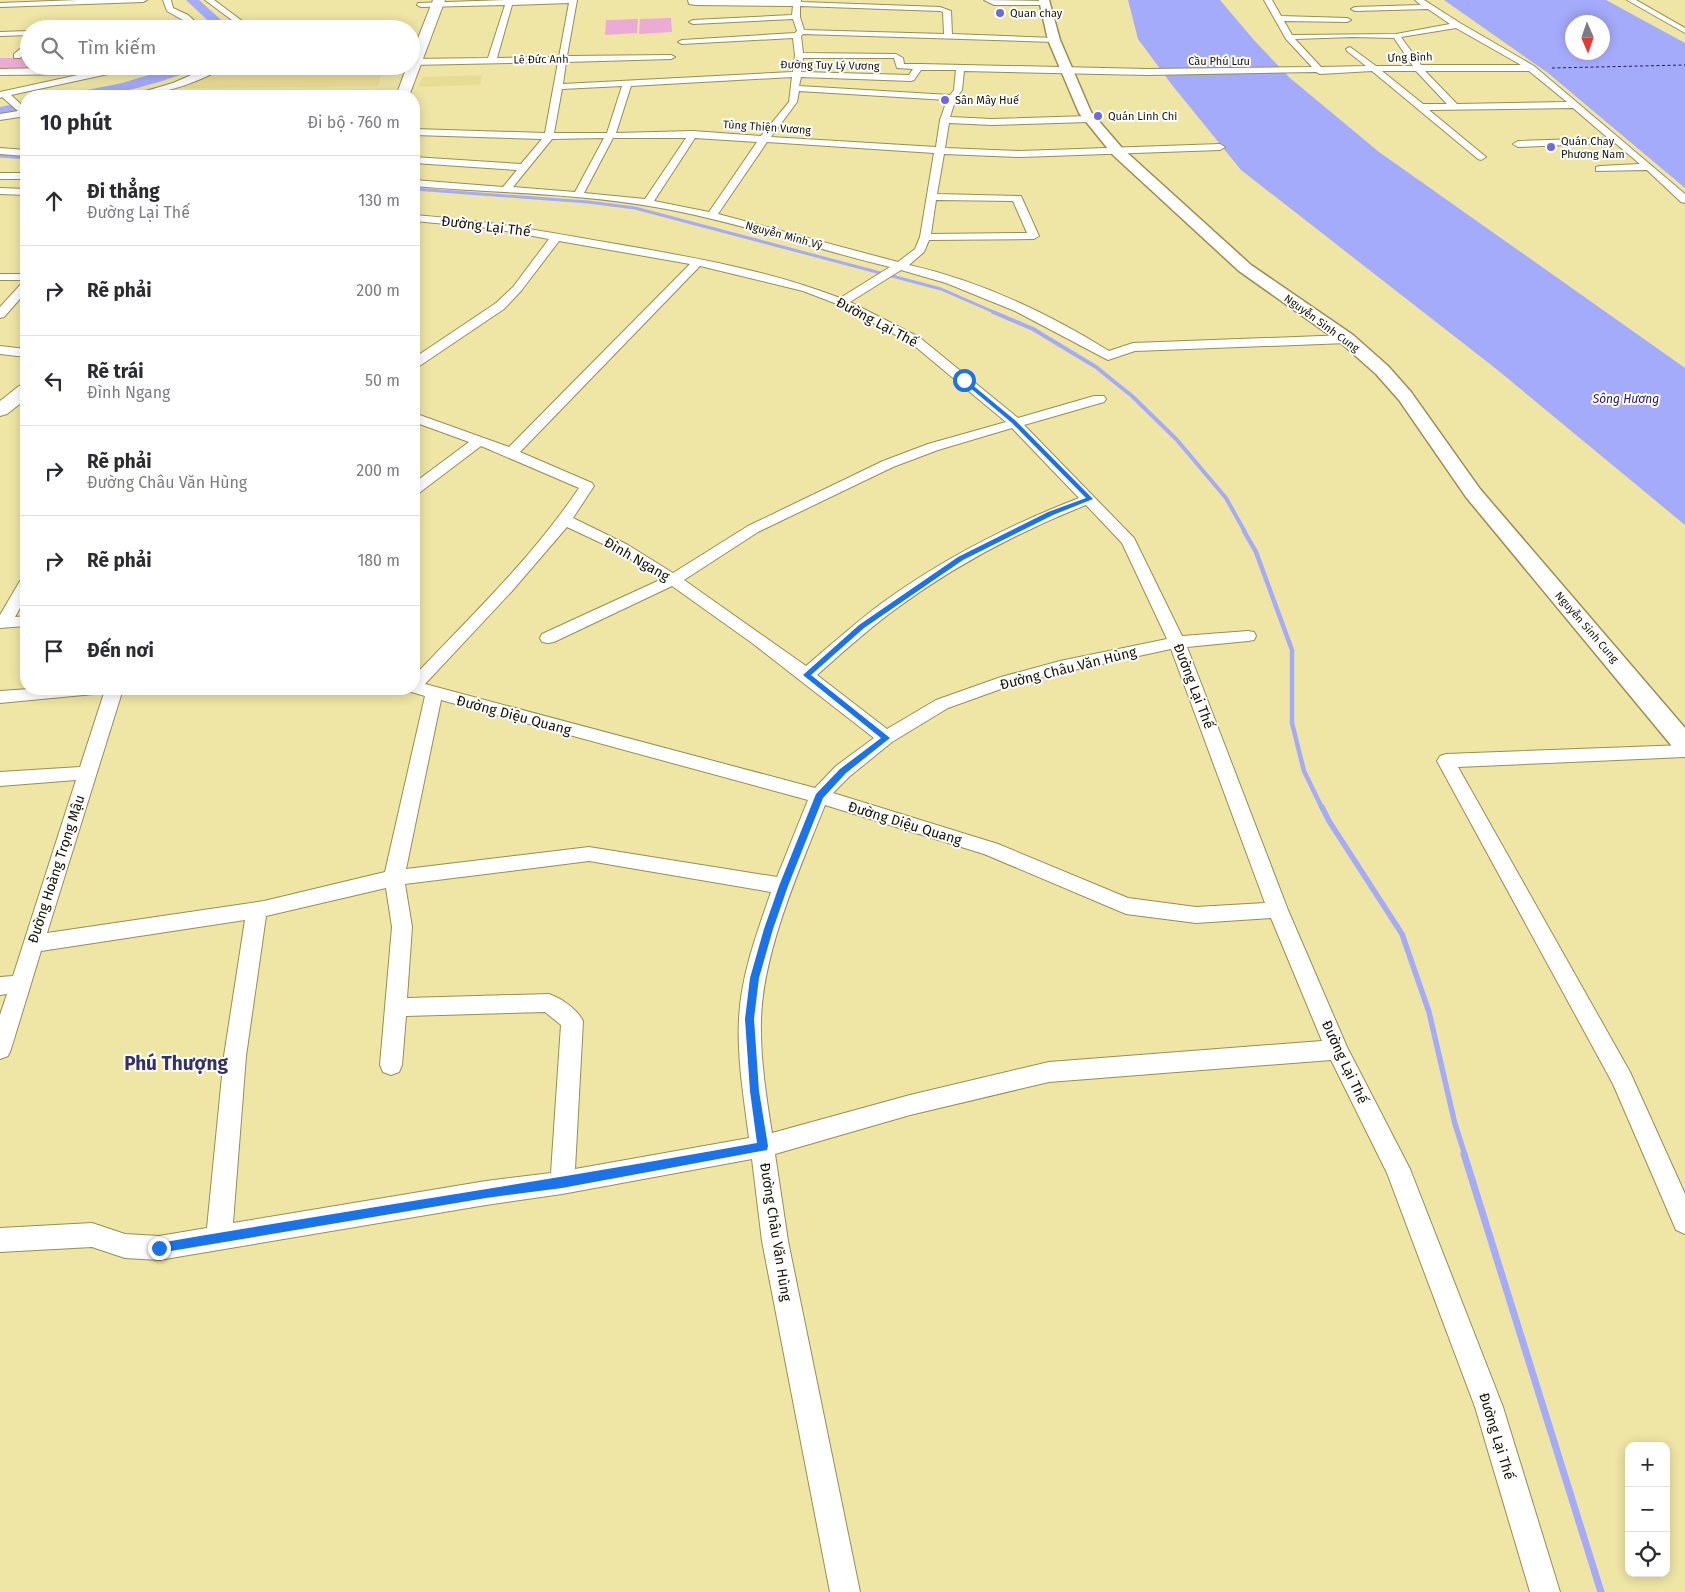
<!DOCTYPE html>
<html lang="vi">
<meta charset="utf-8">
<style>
:root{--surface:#fff;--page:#f7f7f7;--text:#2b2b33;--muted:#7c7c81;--line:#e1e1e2}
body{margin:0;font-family:"Fira Sans",sans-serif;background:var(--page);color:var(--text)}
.controls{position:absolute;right:15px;bottom:15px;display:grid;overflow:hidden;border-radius:10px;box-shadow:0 2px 12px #0003}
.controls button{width:45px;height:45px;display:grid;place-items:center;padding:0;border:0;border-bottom:1px solid var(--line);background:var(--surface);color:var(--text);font:25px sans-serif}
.compass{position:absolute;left:1565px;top:15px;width:45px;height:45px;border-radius:50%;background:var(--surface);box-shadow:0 2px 12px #0003;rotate:178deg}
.stop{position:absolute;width:15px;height:15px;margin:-11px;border:4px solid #1a73e8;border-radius:50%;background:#fff}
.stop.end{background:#1a73e8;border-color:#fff;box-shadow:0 1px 5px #0008}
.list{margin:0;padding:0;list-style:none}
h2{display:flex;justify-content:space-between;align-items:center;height:65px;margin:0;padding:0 20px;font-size:21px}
h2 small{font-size:16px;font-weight:400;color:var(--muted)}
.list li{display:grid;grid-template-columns:32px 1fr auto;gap:15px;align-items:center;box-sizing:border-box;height:90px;padding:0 20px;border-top:1px solid var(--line)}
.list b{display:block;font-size:19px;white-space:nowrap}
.list p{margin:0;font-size:16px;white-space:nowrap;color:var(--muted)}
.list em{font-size:16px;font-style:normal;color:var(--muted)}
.icon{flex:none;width:28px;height:28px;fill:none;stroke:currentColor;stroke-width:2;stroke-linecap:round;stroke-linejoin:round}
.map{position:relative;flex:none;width:1685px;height:1592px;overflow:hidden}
.search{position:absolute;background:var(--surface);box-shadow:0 2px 12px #0003;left:20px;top:20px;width:400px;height:55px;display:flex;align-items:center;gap:12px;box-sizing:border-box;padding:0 18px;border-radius:28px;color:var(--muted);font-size:19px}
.panel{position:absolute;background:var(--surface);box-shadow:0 2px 12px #0003;left:20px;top:90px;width:400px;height:605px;border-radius:20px}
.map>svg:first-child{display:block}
</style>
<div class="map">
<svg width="1685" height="1592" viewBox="0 0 1685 1592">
<rect width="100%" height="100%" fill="#efe5a5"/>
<!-- built -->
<g fill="#e8dc94">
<path d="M377,67L383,69L378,86L184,88L179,85L215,70Z"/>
<path d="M482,75L480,85L418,87L423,77Z"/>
</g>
<!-- green -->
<g fill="#ecabd5">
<path d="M671,18L672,32L639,34L640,19Z"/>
<path d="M638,19L637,33L605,35L606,20Z"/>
<path d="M0,58H29V66H116L0,70Z"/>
</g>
<!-- water -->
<g fill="#a5abfb" fill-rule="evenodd">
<path d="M1128,0H1220L1253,39L1290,78L1379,152L1685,368V525L1495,368L1241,170L1172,85L1138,39Z"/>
<path d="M1444,0H1606L1685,43V188L1548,73ZM1572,22H1602V52H1572Z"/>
</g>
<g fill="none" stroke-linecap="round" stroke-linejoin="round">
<!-- stream-far4 -->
<g stroke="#a5abfb" stroke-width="3">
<path d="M0,156L26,158"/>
<path d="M414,189L588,202L635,208L941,289L996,313"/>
</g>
<!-- stream-far3 -->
<path stroke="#a5abfb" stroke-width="4" d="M993,312L1033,329L1096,367L1132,396L1177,440L1226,498L1245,532"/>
<!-- stream-far2 -->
<path stroke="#a5abfb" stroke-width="4.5" d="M1244,531L1256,552L1292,650V723L1304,771L1322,808"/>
<!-- stream-far1 -->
<path stroke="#a5abfb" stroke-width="5.5" d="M1322,807L1329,821L1402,934L1429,1012L1455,1124L1465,1155"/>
<!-- stream -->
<path stroke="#a5abfb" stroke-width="7" d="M1464,1154L1601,1592"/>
<!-- river -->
<g fill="#a5abfb" fill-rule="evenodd">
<path d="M186,0H199L231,29H217Z"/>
<path d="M179,66H201L199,69C157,82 114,99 70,96L72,93L122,83Z"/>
<path d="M26,102V110L0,115V107Z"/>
</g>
<!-- ferry -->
<path stroke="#241570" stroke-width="1" stroke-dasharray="3 2.5" stroke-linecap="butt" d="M1552,68L1685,65"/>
<defs>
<g id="minor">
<path d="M78,0H147L143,2L0,7V3Z"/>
<path d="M163,0H171L173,8L188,15L203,29H148L152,27L188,23L167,11Z"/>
<path d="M205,0H214L253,29H244Z"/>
<path d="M506,0H577L567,56L671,55L675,57L671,59L566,62L563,84L793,72L795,55L793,38L682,44L678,42L682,40L795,33L797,31L793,19L693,24L689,22L693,20L792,15L793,6L696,5L689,4L688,0H801V2L940,7L951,11L952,34L1054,38L1058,40L1054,42L803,34L801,36L803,53L896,54L903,58L904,64H920L1148,69L1312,67L1286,39L1264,0H1272L1281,16L1347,18L1351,20L1347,22L1284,21L1292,35L1396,34L1450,24L1428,9L1355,11L1351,9L1355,7L1421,5L1415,0H1424L1460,23L1534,66L1685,194V203L1681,202L1647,170L1596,171V167L1600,166L1640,164L1615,143L1518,147L1513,144L1518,141L1608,138L1573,108L1429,110L1486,157L1481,160L1478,159L1372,71L1320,74L1316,72L1148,75L964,71L962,90L956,98L950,117L992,119L1089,116L1094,119L1089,122L992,125L949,123L945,148L1021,151L1220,144L1225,147L1220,150L1021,157L944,154L937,194L1021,196L1039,236L1034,239L929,240L924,252L909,265C980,281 1048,313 1109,351L1133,343L1347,335L1353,339L1347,343L1135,351L1108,360L1015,311L946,283L901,270L850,302L919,337L1018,418L1094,396H1104L1106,399L1104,402L1024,425L1134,538L1182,636L1248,631L1254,632L1256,636L1254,640L1248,641L1187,647L1288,910L1347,1047L1410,1169L1503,1407L1560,1592H1530L1475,1407L1387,1173L1331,1060L1049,1082L910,1115L775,1154L788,1241L860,1592H830L762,1241L752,1159L562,1194L486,1205L159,1260L125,1258L92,1247L0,1252V1228L92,1223L125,1234L159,1236L207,1228L224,1056L245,920L41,951L11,1049L8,1056L0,1059V1015L7,994L0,995V977L13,976L76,780L0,786V772L80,767L104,693L0,703V691L30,689H123L47,933L264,901L385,872L425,696L408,691L406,689H414V676C471,616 533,557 579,488L481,446L419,493L414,494V483L469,442L414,422V413L509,447L690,264L559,241L521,291L504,309L418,367L414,368V358L496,303L513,287L549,239L489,228L414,221V215C482,220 549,232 616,244C691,257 768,270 840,298L890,267C811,248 735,221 655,207C576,193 494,193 414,186V180L503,187L517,170L414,163V157L521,164L542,139L414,135V129L545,133L558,62L411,65V59L488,58L505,5L421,7L417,5L418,3ZM569,3L559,57L497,58L512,5ZM800,6L940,11L943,12L944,34L804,30L800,17ZM1456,28L1521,65H1421L1401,37ZM1352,37L1394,38L1413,66H1376L1350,47L1346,49L1347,51L1366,66L1321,67L1295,39ZM803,58H894L897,68L913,69L909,75L801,72ZM921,70H956L954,90L950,95L799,86L801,77L911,81L914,80ZM1382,71H1416L1447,104H1423ZM1425,71H1529L1567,102L1457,104ZM792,77L789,102L761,136L693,131L616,133L631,86ZM622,86L607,133H554L562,89ZM799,91L947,100L940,120L936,147L771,137L797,102ZM604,138L575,192L513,187L552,139ZM613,138H686L645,199L584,193ZM695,138L757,142L709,212L654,201ZM767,142L934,153L920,237L915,249L898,262L718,214ZM936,200L1013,201L1027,233L931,234ZM700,266L803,291L837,304L911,343L1006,422L928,444L883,461L748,526L673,573L628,545L573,518L594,486L592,483L520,452ZM1012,428L1079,498C1009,525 943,559 882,603C855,623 831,645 806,666L684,580L758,532L893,467L938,450ZM1086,505L1122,543L1167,639L1060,661L1001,677L936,700L887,729L817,675C842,653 866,631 893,611C952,567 1018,532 1086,505ZM567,527L618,551L662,579L542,634L540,638L542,642L548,643L554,642L672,586L752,643L874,738L836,766L815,788L425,684L512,591ZM1171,649L1265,903L1196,907L1128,898L998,844L833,793L850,776L892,742L948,708L1012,685L1060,673ZM441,700L808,800L777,877L589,847L406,869ZM825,805L984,854L1126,914L1196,923L1271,918L1322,1041L1049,1062L910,1095L772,1133C766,1096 760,1057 761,1019C763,951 800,868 825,805ZM589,861L771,892C757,933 741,975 739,1019C737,1058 744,1099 749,1138L575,1169L583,1021C577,1009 561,998 549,994L407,998L412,927L405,884ZM386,888L392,927L380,1065L383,1072L391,1075L399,1072L402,1065L406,1016L545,1012L561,1025L551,1173L486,1181L233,1223L246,1056L266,916Z"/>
<path d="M984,0L1044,1L1048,3L1044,5H994Z"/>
<path d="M1627,0H1636L1685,28V33Z"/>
<path d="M29,31V35L0,36V32Z"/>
<path d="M26,44H29V50L20,58H14V54Z"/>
<path d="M119,66L122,67V71L11,95L26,109V116L0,120V114L18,111L2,97L0,98V92Z"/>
<path d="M212,66H224C206,81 151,98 129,96L173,83Z"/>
<path d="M0,148L26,150V156L0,154Z"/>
<rect x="0" y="173" width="26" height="6"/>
<path d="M0,188L26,189V195L0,194Z"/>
<rect x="0" y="274" width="26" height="6"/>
<path d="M26,282V292L4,317L0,318V307L22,283Z"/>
<path d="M0,346L26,349V357L0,354Z"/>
<path d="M26,579V597L15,617L26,616V626L0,628V615L20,581Z"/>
<path d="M1685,745V757L1458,767L1630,1072L1685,1194V1234L1676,1230L1613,1084L1437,761L1440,756L1446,754Z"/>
</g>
<path id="tertiary" d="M144,66L139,69L96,74L0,75V69Z"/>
<path id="secondary" d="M1039,0H1049L1060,40L1091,112L1123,149L1251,265L1353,335L1388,366L1411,392L1480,489L1685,728V754L1676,751L1466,497L1399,400L1376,374L1341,343L1239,271L1113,155L1079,113L1048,40Z"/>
<g id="primary">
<path d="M433,0H445L409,96H396L407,66H411V56Z"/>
<path d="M26,384V399L7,414L0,416V401L19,386Z"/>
</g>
</defs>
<!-- minor casing -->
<use href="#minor" stroke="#988e51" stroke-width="2"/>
<!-- tertiary casing -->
<use href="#tertiary" stroke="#988e51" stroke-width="2"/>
<!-- secondary casing -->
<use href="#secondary" stroke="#988e51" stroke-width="3"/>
<!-- primary casing -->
<use href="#primary" stroke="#988e51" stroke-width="2"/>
<!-- minor -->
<use href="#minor" fill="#fff" fill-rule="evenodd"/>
<!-- tertiary -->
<use href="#tertiary" fill="#fff" fill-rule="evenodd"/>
<!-- secondary -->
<use href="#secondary" fill="#fff" fill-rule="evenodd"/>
<!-- primary -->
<use href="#primary" fill="#fff" fill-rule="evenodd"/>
</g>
<!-- route -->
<path fill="#1a73e8" d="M964,378L1016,421L1093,499L1053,515L963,560L864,628L811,675L890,738L846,773L823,798L788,886L773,929L759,978L754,1019L759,1091L768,1146L767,1150L562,1188L486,1198L159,1253L155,1252L153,1248L155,1244L159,1243C358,1209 558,1179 757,1143L750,1091L745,1019L750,978L764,929L779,886L816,794L840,769L881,738L803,675L859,625L958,557L1048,512L1086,498L1012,423L962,381Z"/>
<!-- markers -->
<g fill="#6b69e3" stroke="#fff" stroke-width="2">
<circle cx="1000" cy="13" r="5"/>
<circle cx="945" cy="100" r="5"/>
<circle cx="1098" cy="116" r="5"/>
<circle cx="1551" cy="147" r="5"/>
</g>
<g text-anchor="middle" stroke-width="4" stroke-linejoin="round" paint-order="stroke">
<!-- far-poi labels -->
<g font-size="11" fill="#171200" stroke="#fff" text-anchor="start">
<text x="1010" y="17">Quan chay</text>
<text x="955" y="104">Sân Mây Huế</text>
<text x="1108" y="120">Quán Linh Chi</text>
<text x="1561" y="145">Quán Chay<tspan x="1561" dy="13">Phương Nam</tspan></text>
</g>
<!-- far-street labels -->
<g font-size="11" fill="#171200" stroke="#fff">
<text transform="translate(1410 57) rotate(-2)" y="4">Ưng Bình</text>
<text transform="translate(541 59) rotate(-1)" y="4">Lê Đức Anh</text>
<text x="1219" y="65">Cầu Phú Lưu</text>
<text transform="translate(830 65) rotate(1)" y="4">Đường Tuy Lý Vương</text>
<text transform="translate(767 127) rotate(4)" y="4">Tùng Thiện Vương</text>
<text transform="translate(784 235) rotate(15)" y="4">Nguyễn Minh Vỹ</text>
<text transform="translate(1322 323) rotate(36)" y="4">Nguyễn Sinh Cung</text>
<text transform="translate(1587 627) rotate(49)" y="4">Nguyễn Sinh Cung</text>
</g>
<!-- far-water labels -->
<g font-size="12" font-style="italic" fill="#241570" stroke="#fff">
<text x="1626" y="403">Sông Hương</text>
</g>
<!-- street labels -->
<g font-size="14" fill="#171200" stroke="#fff">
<text transform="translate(486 226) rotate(7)" y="5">Đường Lại Thế</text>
<text transform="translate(877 322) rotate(28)" y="5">Đường Lại Thế</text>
<text transform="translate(637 559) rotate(30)" y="5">Đình Ngang</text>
<text transform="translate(1068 668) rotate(-14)" y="5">Đường Châu Văn Hùng</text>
<text transform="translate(1194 686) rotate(69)" y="5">Đường Lại Thế</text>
<text transform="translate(514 715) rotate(15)" y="5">Đường Diệu Quang</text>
<text transform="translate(905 823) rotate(17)" y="5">Đường Diệu Quang</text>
<text transform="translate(56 869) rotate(-72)" y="5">Đường Hoàng Trọng Mậu</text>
<text transform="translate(1345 1062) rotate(65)" y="5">Đường Lại Thế</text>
<text transform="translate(776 1232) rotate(81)" y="5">Đường Châu Văn Hùng</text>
<text transform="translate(1497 1436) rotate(73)" y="5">Đường Lại Thế</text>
</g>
<!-- near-quarter labels -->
<g font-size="19" font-weight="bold" fill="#32316c" stroke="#fff">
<text x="176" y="1070">Phú Thượng</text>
</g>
</g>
</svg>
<div class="controls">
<button>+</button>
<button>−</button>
<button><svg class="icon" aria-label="locate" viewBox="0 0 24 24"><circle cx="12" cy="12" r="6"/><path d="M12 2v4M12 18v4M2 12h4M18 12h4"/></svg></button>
</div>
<svg class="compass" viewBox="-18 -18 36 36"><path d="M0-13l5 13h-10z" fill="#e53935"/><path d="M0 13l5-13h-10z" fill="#7c7c81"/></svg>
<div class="stop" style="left:964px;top:380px"></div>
<div class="stop end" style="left:159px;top:1248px"></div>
<div class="search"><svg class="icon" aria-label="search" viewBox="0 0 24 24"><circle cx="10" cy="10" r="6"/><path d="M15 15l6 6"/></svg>Tìm kiếm</div>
<section class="panel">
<h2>10 phút<small>Đi bộ · 760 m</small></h2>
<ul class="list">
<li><svg class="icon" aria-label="ahead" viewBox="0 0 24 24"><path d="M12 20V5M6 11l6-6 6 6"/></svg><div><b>Đi thẳng</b><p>Đường Lại Thế</p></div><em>130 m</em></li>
<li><svg class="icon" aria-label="right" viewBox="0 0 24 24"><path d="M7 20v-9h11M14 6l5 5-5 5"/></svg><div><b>Rẽ phải</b></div><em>200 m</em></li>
<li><svg class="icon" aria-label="left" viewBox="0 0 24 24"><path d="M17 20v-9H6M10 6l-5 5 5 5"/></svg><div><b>Rẽ trái</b><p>Đình Ngang</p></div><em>50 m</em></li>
<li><svg class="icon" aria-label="right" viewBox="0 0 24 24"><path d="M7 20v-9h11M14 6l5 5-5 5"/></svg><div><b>Rẽ phải</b><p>Đường Châu Văn Hùng</p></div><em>200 m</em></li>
<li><svg class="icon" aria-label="right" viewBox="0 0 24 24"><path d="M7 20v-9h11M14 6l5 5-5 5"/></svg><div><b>Rẽ phải</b></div><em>180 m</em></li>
<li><svg class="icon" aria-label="arrive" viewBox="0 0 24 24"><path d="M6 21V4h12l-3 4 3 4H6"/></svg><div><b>Đến nơi</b></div></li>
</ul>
</section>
</div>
